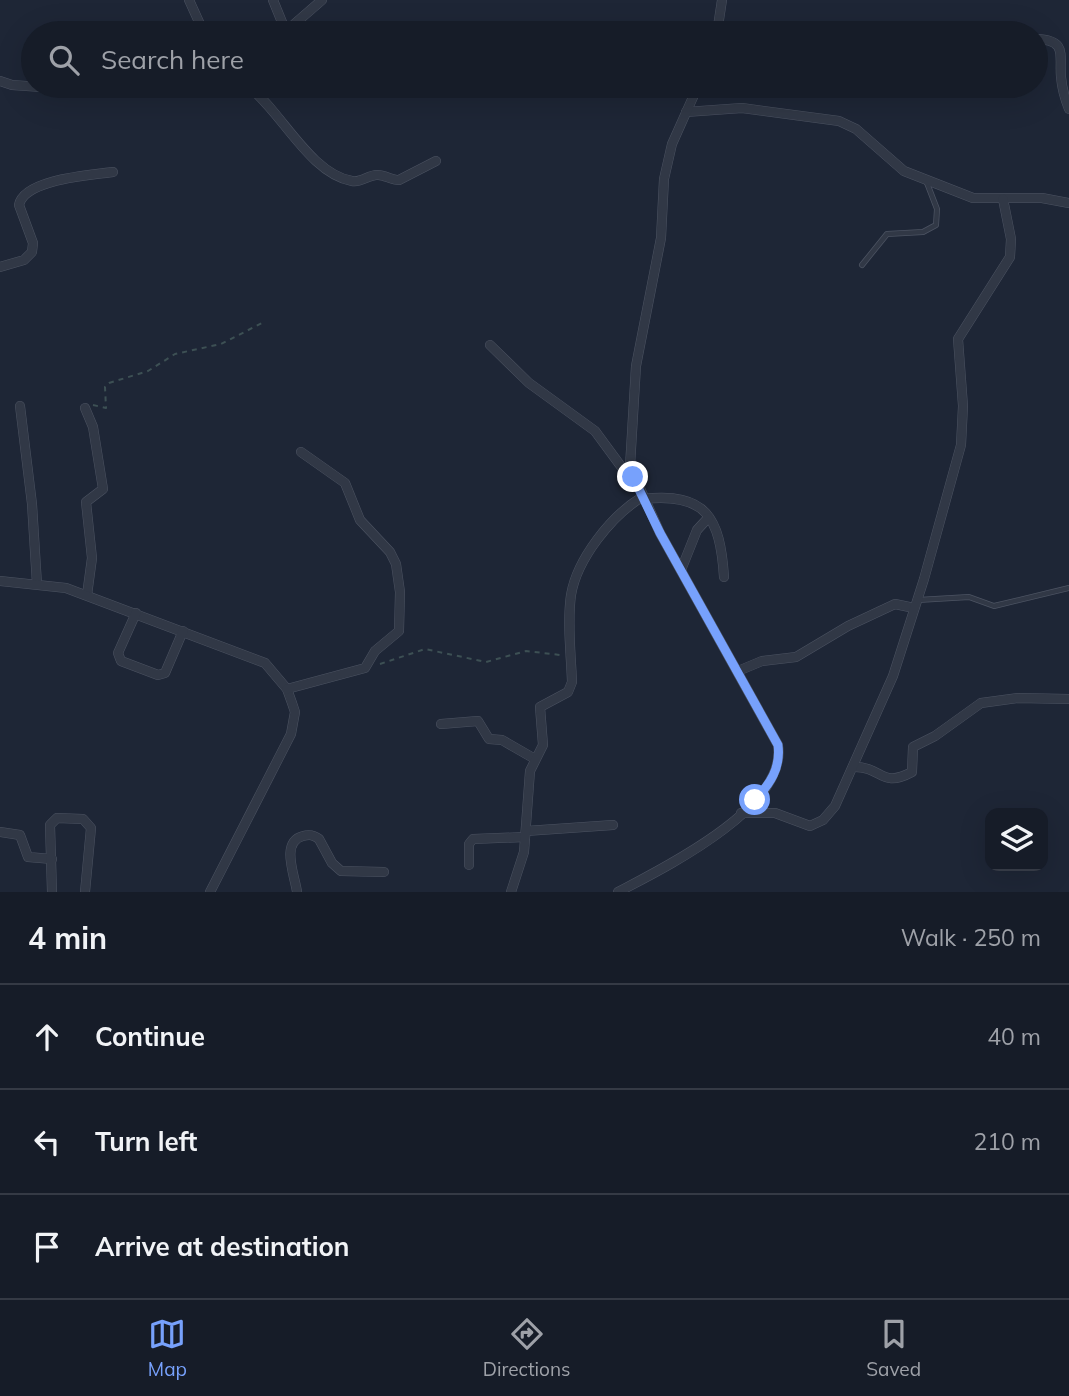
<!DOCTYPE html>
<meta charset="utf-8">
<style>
:root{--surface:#161c28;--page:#232934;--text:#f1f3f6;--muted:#9ea1a8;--line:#353a45;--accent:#77a1fc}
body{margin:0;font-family:Mulish,sans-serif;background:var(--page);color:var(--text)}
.controls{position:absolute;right:21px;bottom:21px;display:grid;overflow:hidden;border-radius:14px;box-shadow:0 7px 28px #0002}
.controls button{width:63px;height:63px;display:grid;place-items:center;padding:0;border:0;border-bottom:2px solid var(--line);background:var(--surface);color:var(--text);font:35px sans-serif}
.stop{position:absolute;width:21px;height:21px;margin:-16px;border:5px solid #77a1fc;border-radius:50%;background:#fff}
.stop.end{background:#77a1fc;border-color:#fff;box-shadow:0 2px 7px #0008}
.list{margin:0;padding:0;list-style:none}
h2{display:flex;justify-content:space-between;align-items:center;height:91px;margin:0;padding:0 28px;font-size:30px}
h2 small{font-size:23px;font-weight:400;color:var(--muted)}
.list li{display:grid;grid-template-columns:46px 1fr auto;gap:21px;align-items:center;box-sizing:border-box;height:105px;padding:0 28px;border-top:2px solid var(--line)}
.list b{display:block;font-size:26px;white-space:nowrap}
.list em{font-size:23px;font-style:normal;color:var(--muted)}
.icon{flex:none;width:38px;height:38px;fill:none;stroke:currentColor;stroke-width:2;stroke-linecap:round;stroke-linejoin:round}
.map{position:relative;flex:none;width:1069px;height:892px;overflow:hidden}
.search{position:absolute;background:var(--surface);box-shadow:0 7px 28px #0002;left:21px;right:21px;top:21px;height:77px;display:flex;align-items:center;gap:18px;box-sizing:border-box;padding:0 24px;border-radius:38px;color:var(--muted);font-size:26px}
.sheet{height:406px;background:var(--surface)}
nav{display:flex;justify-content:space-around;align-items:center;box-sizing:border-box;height:98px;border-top:2px solid var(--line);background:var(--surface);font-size:19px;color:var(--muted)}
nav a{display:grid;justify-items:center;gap:4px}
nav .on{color:var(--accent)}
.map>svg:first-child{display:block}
</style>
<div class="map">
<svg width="1069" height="892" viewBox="0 0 1069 892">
<rect width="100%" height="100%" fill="#1e2636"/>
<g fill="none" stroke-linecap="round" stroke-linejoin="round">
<defs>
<g id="service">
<path d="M862,265L887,234L923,232L936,225L937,209L927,183"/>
<path d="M918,600L969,597L994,606L1069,588"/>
</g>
<g id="minor">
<path d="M189,0L204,33"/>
<path d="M273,0L286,32"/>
<path d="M1010,27L1015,33"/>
<path d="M284,33L322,0"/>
<path d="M717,33L722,0"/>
<path d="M1036,39C1068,40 1059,55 1061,77C1062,88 1065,99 1069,109"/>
<path d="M0,81L12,85L128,93L167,86"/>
<path d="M248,86C281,111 310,174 352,181C362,183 369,174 378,175C385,175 391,180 399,180L436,161"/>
<path d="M686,112L742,108L839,121L856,129L904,171L973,198H1042L1069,203"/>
<path d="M0,267L24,260L32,252L33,243L19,205C24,179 92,175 113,172"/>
<path d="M490,345L529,383L595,431L634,484"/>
<path d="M20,406L32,504L37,584"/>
<path d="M85,408L93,427L103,489L86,502L92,558L87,595"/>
<path d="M643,499C706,492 720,517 724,577"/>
<path d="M681,570L697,530L708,518"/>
<path d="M0,581L66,588L265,663L287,689L292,703L295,712L291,734L210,892"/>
<path d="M136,613L118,653L121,661L158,675L165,673L183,631"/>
<path d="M738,671L762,661L796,657L848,626L895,604L914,608"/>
<path d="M287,689L365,668L375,651L399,631L400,592L396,564L390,552L360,520L345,483L301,452"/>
<path d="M441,724L478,721L489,739L502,740L535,759"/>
<path d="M853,767C883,766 880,789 912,772L913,747L935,736L981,703L1018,698L1069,699"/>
<path d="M741,813H775L810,826L823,820L835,806L893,676L924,579L961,445L963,406L958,339L1010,257L1011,239L1003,199"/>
<path d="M526,831L613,825"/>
<path d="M0,832L20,835L28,857L52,859"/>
<path d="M469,865V844L473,839L525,837"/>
<path d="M52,892L50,825L57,818L83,819L91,828L85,892"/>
<path d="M297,892C295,876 280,842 303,836C310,834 314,835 319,839L332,863L341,871L384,872"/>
<path d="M511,892L524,852L530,771L543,745L540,707L568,692L572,682C571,654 567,623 571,595C577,559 611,516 642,497"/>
<path d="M618,892C664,868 788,807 778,745L660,533L630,466L636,366L661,238L664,179L672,144L698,86"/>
</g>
</defs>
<!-- service casing -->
<use href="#service" stroke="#4c5362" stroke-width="6"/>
<!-- minor casing -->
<use href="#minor" stroke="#4c5362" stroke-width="10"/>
<!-- path -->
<g stroke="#3d5054" stroke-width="2" stroke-dasharray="5 5" stroke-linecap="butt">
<path d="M93,405L106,408L105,387L109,383L148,371L175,354L221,344L262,323"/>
<path d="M380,664L425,649L486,662L526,651L560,655"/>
</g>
<!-- service -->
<use href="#service" stroke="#313846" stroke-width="4.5"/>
<!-- minor -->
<use href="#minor" stroke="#313846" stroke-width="9"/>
</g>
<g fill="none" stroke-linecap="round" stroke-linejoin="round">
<!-- route -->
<path stroke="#77a1fc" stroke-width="9" d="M633,477L660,533L778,745C781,768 770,784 755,800"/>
</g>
</svg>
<div class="controls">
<button><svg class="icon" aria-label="layers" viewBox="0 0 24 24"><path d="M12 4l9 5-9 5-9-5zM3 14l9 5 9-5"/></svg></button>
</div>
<div class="stop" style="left:755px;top:800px"></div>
<div class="stop end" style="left:633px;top:477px"></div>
<div class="search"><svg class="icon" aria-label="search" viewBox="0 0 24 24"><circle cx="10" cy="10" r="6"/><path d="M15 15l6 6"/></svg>Search here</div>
</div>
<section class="sheet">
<h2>4 min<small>Walk · 250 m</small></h2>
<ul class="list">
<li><svg class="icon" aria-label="ahead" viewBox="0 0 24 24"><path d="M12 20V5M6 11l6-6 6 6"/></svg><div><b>Continue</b></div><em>40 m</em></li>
<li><svg class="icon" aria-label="left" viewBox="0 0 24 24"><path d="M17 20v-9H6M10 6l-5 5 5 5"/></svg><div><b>Turn left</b></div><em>210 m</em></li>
<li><svg class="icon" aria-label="arrive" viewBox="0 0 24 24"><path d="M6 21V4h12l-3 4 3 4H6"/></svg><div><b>Arrive at destination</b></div></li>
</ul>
</section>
<nav>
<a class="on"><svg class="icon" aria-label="map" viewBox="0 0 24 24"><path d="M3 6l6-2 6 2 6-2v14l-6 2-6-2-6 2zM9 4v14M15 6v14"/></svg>Map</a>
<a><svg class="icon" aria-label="directions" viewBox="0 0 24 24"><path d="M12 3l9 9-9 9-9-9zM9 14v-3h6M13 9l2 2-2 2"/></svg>Directions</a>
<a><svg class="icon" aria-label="saved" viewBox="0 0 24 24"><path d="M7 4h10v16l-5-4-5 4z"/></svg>Saved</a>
</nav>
